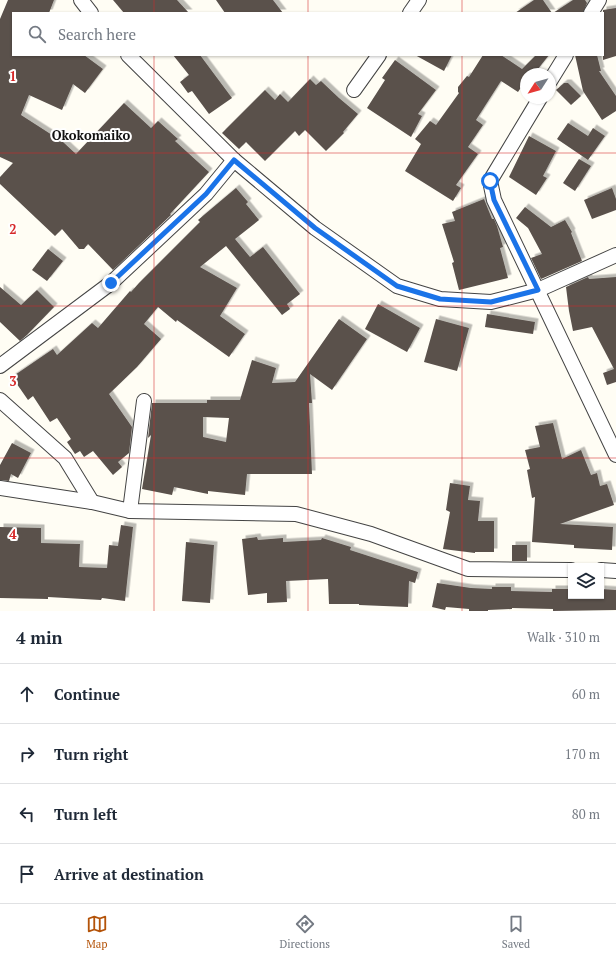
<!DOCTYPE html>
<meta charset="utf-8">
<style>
:root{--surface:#fff;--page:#f2f2f3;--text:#1f2937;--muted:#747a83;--line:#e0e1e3;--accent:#b45309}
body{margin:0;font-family:"PT Serif",serif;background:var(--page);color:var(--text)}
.controls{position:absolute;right:12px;bottom:12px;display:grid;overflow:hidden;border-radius:0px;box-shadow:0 1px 3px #0004}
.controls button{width:36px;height:36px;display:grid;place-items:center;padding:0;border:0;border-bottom:1px solid var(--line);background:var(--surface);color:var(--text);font:20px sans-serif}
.compass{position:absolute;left:520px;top:68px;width:36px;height:36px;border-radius:50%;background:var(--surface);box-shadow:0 1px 3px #0004;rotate:234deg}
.stop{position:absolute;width:12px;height:12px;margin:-9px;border:3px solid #1a73e8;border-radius:50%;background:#fff}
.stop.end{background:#1a73e8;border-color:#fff;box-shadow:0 1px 4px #0008}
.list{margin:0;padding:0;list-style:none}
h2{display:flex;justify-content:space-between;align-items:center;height:52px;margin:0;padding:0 16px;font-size:17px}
h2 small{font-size:13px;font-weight:400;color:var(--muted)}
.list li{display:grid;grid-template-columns:26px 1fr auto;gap:12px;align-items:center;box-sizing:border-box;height:60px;padding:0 16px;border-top:1px solid var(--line)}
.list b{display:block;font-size:15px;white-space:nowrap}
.list em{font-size:13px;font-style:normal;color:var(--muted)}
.icon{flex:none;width:22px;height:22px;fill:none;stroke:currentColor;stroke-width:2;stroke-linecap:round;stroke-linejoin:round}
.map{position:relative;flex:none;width:616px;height:611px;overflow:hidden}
.search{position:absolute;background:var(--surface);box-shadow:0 1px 3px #0004;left:12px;right:12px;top:12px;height:44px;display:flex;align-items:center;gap:10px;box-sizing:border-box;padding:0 14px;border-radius:0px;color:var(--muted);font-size:15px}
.sheet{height:292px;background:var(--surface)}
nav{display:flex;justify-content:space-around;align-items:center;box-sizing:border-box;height:56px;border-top:1px solid var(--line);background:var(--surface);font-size:11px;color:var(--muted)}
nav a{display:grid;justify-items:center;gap:2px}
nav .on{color:var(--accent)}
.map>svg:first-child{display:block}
</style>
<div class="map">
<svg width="616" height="611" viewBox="0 0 616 611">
<defs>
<filter id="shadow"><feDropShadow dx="3.5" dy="-3.5" stdDeviation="0" flood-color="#0004"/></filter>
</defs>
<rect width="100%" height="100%" fill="#fffdf4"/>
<!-- building -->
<g fill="#5a514c" fill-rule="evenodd" filter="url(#shadow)">
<path d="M8,0H54L49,13H13V55H84L103,69L85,93L73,84L62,110L29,95L21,115L63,142L76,154L124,103L151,128L158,121L178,139L175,141L209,172L170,214L171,215L113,270L88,244L84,249H79L62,229L55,236L0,184V177L13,163L0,157V19Z"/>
<path d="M113,0H177L189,13H124Z"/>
<path d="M216,0H273L283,13H225Z"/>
<path d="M534,0H543L552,13H515Z"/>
<path d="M573,0H585L587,3L583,13H553Z"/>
<path d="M616,8V56L603,60V10Z"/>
<path d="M173,55H200L232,98L209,114L192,91L188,93L180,82L189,75Z"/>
<path d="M415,55H452L444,71Z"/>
<path d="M483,55H501L522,69L536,55H549L534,74H526V80L518,92L501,81L476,120L483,125L468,147L478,154L456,185L461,188L453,201L405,171L421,144L415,139L430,121L436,125L459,93L458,92V87L467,76L469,77Z"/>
<path d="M575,55H597L601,71H599L616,96V111L602,120L583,91Z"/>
<path d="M395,60L436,90L418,114L422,116L411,137L367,108L385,80L382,78Z"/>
<path d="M310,79L316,85L321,81L339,98L358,114L343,132L344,133L326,151L305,130L299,136L295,131L265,161L246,142L239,149L222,133L265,90L275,100L280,94L288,102Z"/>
<path d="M564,83H568L581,96L571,105L556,90Z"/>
<path d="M568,123L588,136L593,128L605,136L588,160L557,139Z"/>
<path d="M529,136L556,151L543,176L547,178L536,195L509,177Z"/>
<path d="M579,159L591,166L575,191L563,183Z"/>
<path d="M236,188L248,202L246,204L259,220L235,239L250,257L263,247L300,294L287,304L290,309L282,315L226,246L200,267L237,288L220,316L245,334L229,357L177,320L176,322L158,307L144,324L161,339L137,367L109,394L132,427L129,453L118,462L122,467L113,475L93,451L84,457L80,451L75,454L67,442L71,439L57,418L50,422L33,396L28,400L12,377L53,349L57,355L92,323L98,328L130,291L131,292L139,283L200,222L198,220Z"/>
<path d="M612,188L616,199V210L592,219L584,200Z"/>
<path d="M484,199L492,219H494L497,226L503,247L500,248L508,278L459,290L452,263L454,262L442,224L455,221L452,212Z"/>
<path d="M525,207L551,227L565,220L572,232L571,233L582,261L541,279L531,258L542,254L528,228L516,218Z"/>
<path d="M48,249L63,261L47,281L32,270Z"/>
<path d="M588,277L589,279L616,277V382L607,385L603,373L614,369L592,327L573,331L569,311L566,287Z"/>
<path d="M0,287L21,305L37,290L54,307L27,335L20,341L0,322Z"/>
<path d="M378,304L420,328L407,352L365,329Z"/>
<path d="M487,314L535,322L533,334L485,327Z"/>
<path d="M339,319L367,339L332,390L310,374L312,403H309L312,474H247L245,495L208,491V494L174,487L172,495L142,489L151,435L148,438L152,403H207V400H240L252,360L276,368L272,383L295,382ZM203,417L229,418L226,442L203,437Z"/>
<path d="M436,319L469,328L457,371L424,362Z"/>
<path d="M553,423L562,459L581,450L591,475L597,473L600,486L607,484L614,505L560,524L613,527L612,550L574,548V545L532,542L535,497L532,498L527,470L530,469L525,450L540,447L535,426Z"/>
<path d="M12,443L31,453L18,478L11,474L9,481L0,480V465Z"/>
<path d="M450,483L470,486L468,500L480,501L478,521H494V552H475V553L443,549L450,512L446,510Z"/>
<path d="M121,525L133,527L125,601L102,598L101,600L48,597V599L0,598V527L41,528V543L80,544L79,567L107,568L109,545L118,546Z"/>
<path d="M257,537L258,540L283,538V542L321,540L322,538L351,547L350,550L418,572L415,583L409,581L408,607L359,605V604H329L328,579L286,581L287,602L267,603V593L248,595L242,539Z"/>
<path d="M186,542L214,545L210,603L182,601Z"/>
<rect x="512" y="545" width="15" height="16"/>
<path d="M437,583L471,588L492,589V587H511V591L552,592V589H571V596H601V589L616,590V610L553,611V609L512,608V609L488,610V611H469V609L446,607L445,610L432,607Z"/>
</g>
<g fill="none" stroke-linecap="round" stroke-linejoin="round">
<defs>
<g id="minor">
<path d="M81,0L91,13"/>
<path d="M410,13L419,0"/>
<path d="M591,13L599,0"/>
<path d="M128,55L234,160L315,228L397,286L440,299L491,302L538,290L616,255"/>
<path d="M550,81L566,55"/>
<path d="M354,90L379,55"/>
<path d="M540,98L490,181L494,200L616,455"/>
<path d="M0,366L111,283L206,194L234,160"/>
<path d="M0,400L65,458L92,502"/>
<path d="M0,488L92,502L130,511L296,514L371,534L468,569L571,570"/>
<path d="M130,511L144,401"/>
<path d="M601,570L616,571"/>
</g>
</defs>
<!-- minor casing -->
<use href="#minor" stroke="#444" stroke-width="16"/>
<!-- minor -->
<use href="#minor" stroke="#fff" stroke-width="14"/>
</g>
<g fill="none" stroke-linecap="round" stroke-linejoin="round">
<!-- route -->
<path stroke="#1a73e8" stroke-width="5" d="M111,283L206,194L234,160L315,228L397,286L440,299L491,302L538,290L494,200L490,181"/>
</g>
<!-- grid -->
<path fill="none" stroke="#d62828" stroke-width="1" stroke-opacity="0.55" d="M154,0V13M308,0V13M462,0V13M154,55V611M308,55V611M462,55V611M0,153H616M0,306H616M0,458H616"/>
<g text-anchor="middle" stroke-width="4" stroke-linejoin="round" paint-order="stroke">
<!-- neighbourhood labels -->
<g font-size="13" font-weight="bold" fill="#111" stroke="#fff">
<text x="91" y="140">Okokomaiko</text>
</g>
</g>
<g font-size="13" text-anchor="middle" font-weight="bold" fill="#d62828" stroke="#fff" stroke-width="4" stroke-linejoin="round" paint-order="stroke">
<text x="13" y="81">1</text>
<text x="13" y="234">2</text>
<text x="13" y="386">3</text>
<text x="13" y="539">4</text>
</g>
</svg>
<div class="controls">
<button><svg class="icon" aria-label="layers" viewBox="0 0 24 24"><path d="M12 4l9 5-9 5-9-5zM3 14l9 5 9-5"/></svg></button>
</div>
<svg class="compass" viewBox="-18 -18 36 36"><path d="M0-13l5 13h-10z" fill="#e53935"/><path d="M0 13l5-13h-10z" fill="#747a83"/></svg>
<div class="stop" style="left:490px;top:181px"></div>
<div class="stop end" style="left:111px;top:283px"></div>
<div class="search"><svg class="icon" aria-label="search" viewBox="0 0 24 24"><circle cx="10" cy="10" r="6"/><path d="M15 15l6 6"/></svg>Search here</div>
</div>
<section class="sheet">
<h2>4 min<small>Walk · 310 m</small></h2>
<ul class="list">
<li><svg class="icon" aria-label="ahead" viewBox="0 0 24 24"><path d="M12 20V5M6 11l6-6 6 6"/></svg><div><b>Continue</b></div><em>60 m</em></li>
<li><svg class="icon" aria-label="right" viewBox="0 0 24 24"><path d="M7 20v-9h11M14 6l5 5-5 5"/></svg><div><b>Turn right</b></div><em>170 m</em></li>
<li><svg class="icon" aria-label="left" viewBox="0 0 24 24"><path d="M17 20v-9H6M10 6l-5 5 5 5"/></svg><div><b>Turn left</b></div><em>80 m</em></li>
<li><svg class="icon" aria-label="arrive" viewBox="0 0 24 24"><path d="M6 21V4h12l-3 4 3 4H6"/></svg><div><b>Arrive at destination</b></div></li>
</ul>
</section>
<nav>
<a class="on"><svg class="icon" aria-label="map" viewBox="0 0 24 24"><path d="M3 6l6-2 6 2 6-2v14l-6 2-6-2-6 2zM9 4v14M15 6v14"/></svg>Map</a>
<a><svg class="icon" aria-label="directions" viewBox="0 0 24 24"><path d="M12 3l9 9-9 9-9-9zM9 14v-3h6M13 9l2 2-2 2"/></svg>Directions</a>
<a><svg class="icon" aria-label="saved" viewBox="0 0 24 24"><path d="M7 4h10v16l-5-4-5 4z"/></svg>Saved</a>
</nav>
